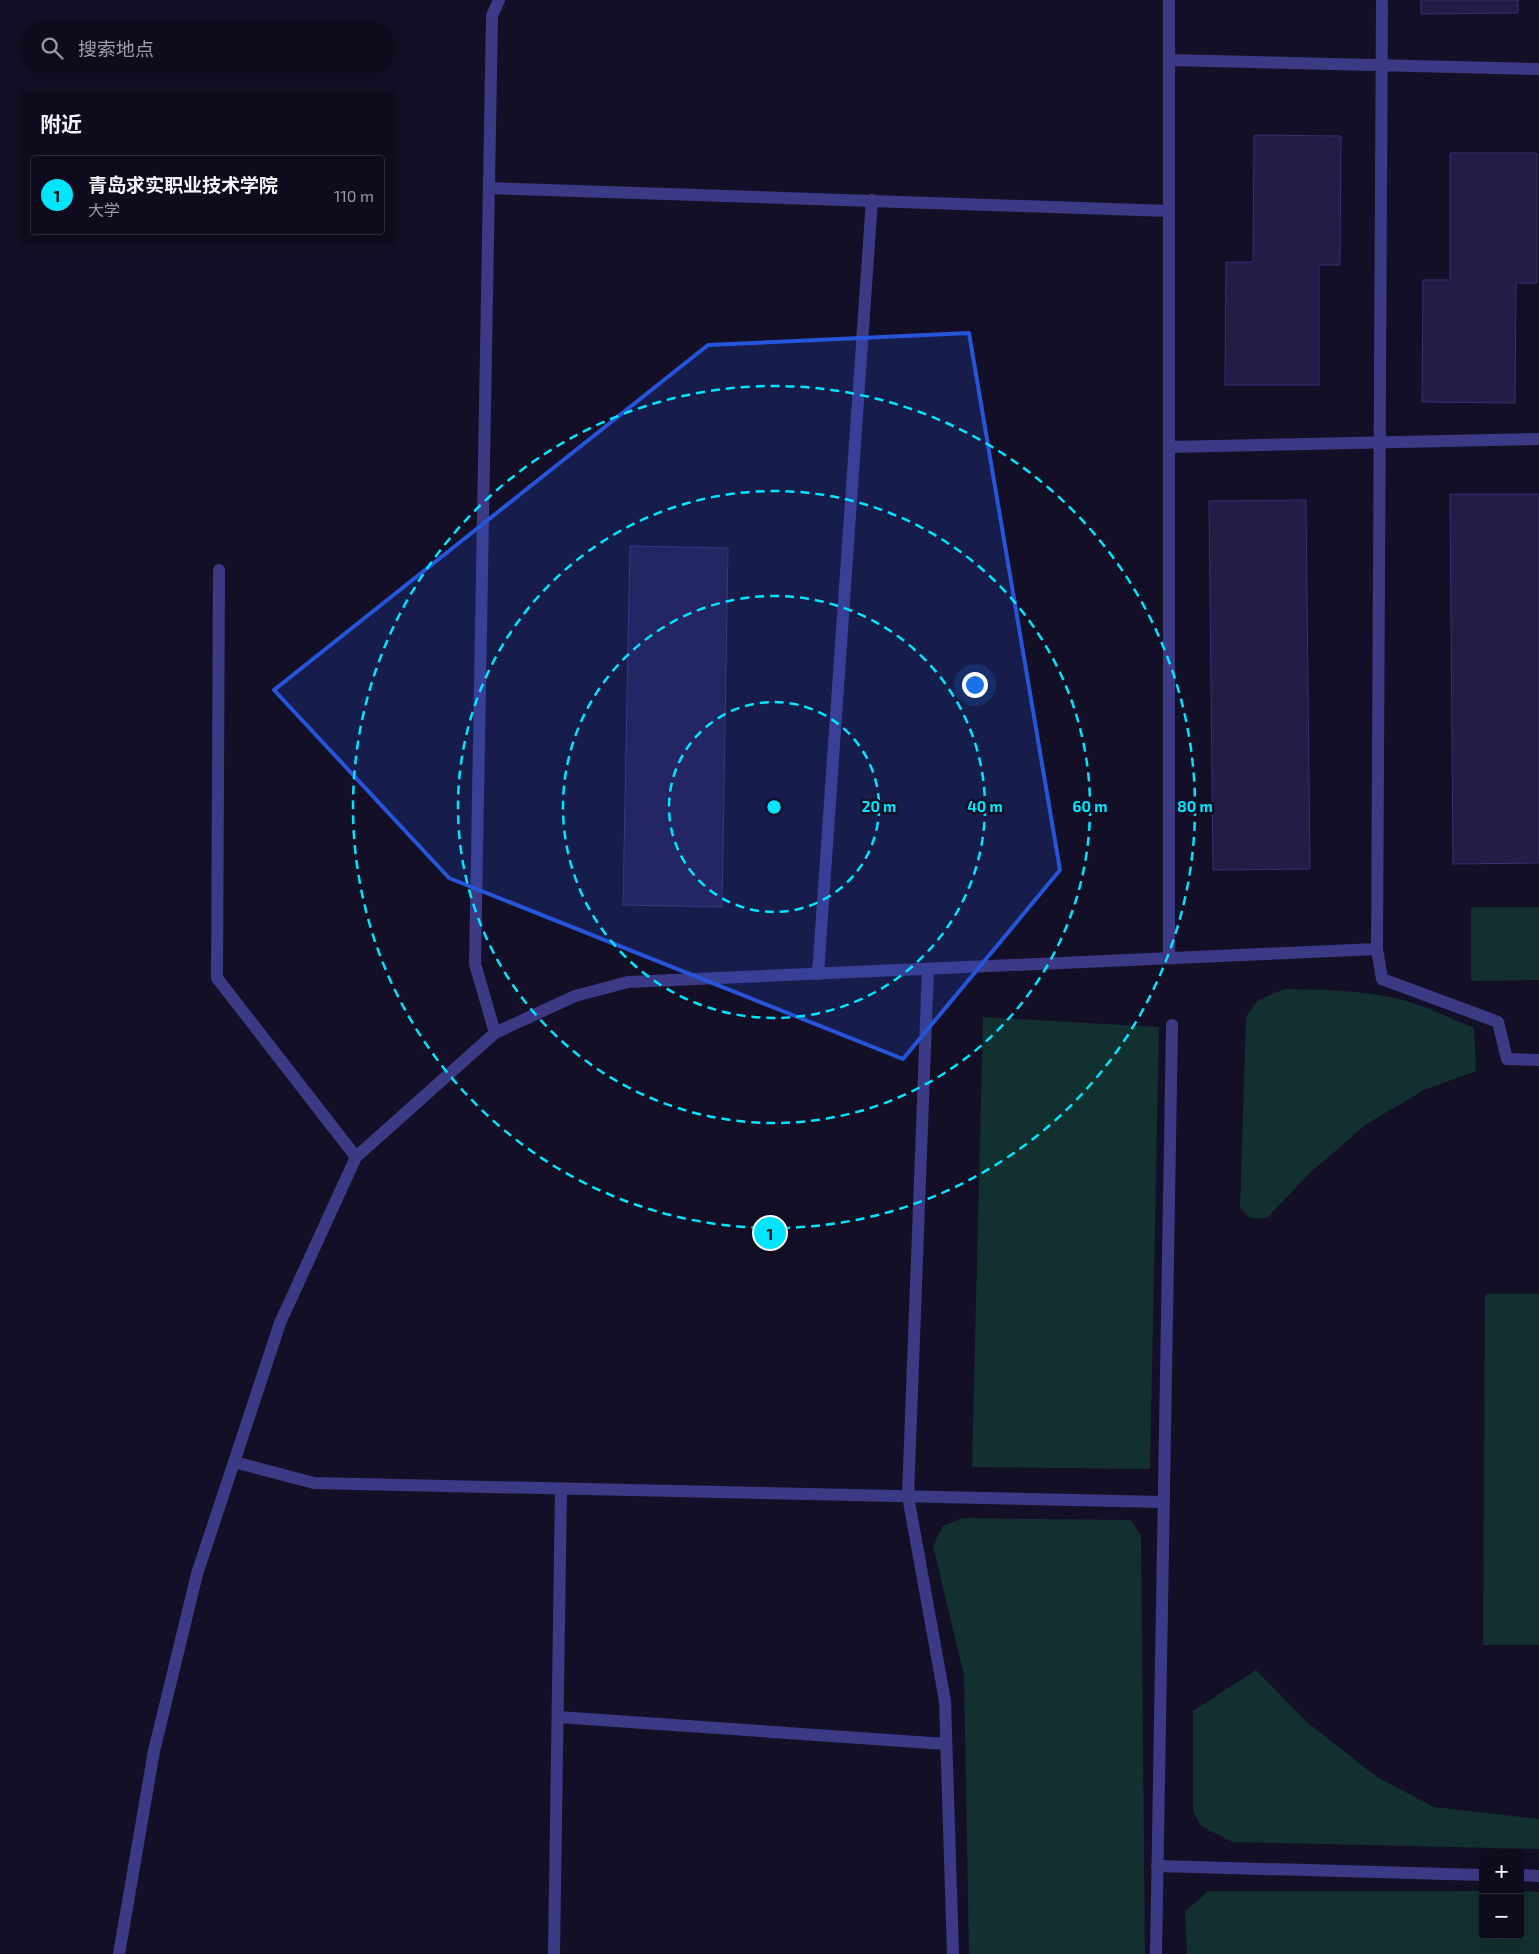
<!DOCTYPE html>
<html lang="zh">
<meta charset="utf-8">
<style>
:root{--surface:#0e0b1c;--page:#171425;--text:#f1f3f6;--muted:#9b9ba3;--line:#2e2b3b;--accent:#00e5ff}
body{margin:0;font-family:"Exo 2","Noto Sans SC",sans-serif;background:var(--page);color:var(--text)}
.controls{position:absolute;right:15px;bottom:15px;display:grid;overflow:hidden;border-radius:5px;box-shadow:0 5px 20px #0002}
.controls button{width:45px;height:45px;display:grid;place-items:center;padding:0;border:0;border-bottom:1px solid var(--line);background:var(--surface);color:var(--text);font:25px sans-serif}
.you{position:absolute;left:974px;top:684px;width:18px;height:18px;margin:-12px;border:4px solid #fff;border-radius:50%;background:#1a73e8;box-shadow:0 0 0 8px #1a73e833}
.badge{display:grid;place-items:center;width:32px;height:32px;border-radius:50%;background:var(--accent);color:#111;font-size:16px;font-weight:700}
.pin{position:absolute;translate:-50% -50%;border:2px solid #fff;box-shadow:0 1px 5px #0006}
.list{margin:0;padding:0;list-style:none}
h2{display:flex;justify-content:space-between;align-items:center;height:65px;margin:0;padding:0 20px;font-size:21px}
h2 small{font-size:16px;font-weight:400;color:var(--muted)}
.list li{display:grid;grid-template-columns:32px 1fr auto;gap:15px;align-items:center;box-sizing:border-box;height:80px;margin:0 10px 10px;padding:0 10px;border:1px solid var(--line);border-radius:5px}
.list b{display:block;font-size:19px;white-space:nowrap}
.list p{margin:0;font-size:16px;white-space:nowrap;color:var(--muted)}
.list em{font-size:16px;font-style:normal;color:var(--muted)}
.icon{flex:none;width:28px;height:28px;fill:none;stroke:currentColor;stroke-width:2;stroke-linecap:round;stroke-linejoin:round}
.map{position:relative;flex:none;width:1539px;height:1954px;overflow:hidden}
.search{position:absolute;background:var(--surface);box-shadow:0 5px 20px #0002;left:20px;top:20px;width:375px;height:55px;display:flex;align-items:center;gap:12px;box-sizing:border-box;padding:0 18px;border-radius:28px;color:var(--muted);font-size:19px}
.panel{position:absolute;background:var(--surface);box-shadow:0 5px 20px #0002;left:20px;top:90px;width:375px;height:155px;border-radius:5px}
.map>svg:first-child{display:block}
</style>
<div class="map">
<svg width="1539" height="1954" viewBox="0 0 1539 1954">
<rect width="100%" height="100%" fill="#130f26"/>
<!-- green -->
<g fill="#12302f">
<path d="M1471,907H1539V980L1471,981Z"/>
<path d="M1284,989C1322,990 1369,990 1406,1001C1429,1007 1452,1019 1474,1028L1476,1071L1424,1090L1365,1125L1309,1174L1267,1218H1250L1240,1208L1246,1017L1257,1001Z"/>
<path d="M983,1017L1159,1027L1150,1469L972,1467Z"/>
<path d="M1485,1294H1539V1645H1483Z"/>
<path d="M963,1518L1131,1520L1141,1536L1145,1954H969L964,1675L933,1546L943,1526Z"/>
<path d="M1256,1670L1308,1723L1377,1777L1434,1807L1539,1819V1849L1233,1842L1201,1826L1193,1811V1711Z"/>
<path d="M1208,1891H1483V1935H1520V1891L1539,1892V1954H1187L1185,1912Z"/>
</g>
<!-- building -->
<g fill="#241b47" stroke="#3b2d73">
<path d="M1421,0H1518V13L1421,14Z"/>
<path d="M1254,135L1341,136L1340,265H1319V385H1225L1226,262H1253Z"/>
<path d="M1450,153H1537V283H1516L1515,403L1422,402L1423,280H1450Z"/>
<path d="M1450,494H1539V863L1453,864Z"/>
<path d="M1306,500L1310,869L1213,870L1209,501Z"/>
<path d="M630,546L728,548L722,907L623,905Z"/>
</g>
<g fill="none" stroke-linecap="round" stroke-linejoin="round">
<!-- minor -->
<g stroke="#3d3a85" stroke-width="12">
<path d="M1382,0L1377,949L1382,979L1498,1022L1507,1059L1539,1060"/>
<path d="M1169,60L1539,69"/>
<path d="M489,188L1169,211"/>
<path d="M1169,447L1539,439"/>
<path d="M219,570L217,978L356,1157"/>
<path d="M1169,958V0"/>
<path d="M928,969L908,1496L945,1701L953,1954"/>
<path d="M818,974L872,200"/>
<path d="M495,1033L475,964L492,16L499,0"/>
<path d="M234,1462L314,1483L1164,1502"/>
<path d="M558,1717L946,1744"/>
<path d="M1157,1866L1483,1875"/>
<path d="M1520,1875L1539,1876"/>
<path d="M119,1954L154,1751L197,1574L280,1323L356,1157L495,1033L575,996L628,982L1377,949"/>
<path d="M554,1954L561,1489"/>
<path d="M1156,1954L1172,1025"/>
</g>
</g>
<!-- marked area -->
<path fill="#2655da" fill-opacity="0.2" stroke="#2655da" stroke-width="4" stroke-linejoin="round" d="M969,333L1060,870L903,1059L449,878L274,690L708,345Z"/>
<!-- distance rings -->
<g fill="none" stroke="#00e5ff" stroke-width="2.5" stroke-dasharray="9 6">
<circle cx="774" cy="807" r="105"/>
<circle cx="774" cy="807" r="211"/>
<circle cx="774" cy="807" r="316"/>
<circle cx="774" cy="807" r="421"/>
</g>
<circle cx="774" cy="807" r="8" fill="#00e5ff" stroke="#130f26" stroke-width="2.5"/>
<g font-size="15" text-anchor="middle" font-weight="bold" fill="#00e5ff" stroke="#130f26" stroke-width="5" stroke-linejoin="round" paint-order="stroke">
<text x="879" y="812">20 m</text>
<text x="985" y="812">40 m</text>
<text x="1090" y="812">60 m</text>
<text x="1195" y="812">80 m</text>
</g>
</svg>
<div class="controls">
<button>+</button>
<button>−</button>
</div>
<div class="you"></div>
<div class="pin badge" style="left:770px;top:1233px">1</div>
<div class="search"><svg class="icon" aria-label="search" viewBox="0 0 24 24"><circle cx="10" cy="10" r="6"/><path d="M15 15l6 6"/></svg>搜索地点</div>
<section class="panel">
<h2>附近<small></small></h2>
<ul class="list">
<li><span class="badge">1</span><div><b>青岛求实职业技术学院</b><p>大学</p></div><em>110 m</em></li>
</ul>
</section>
</div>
